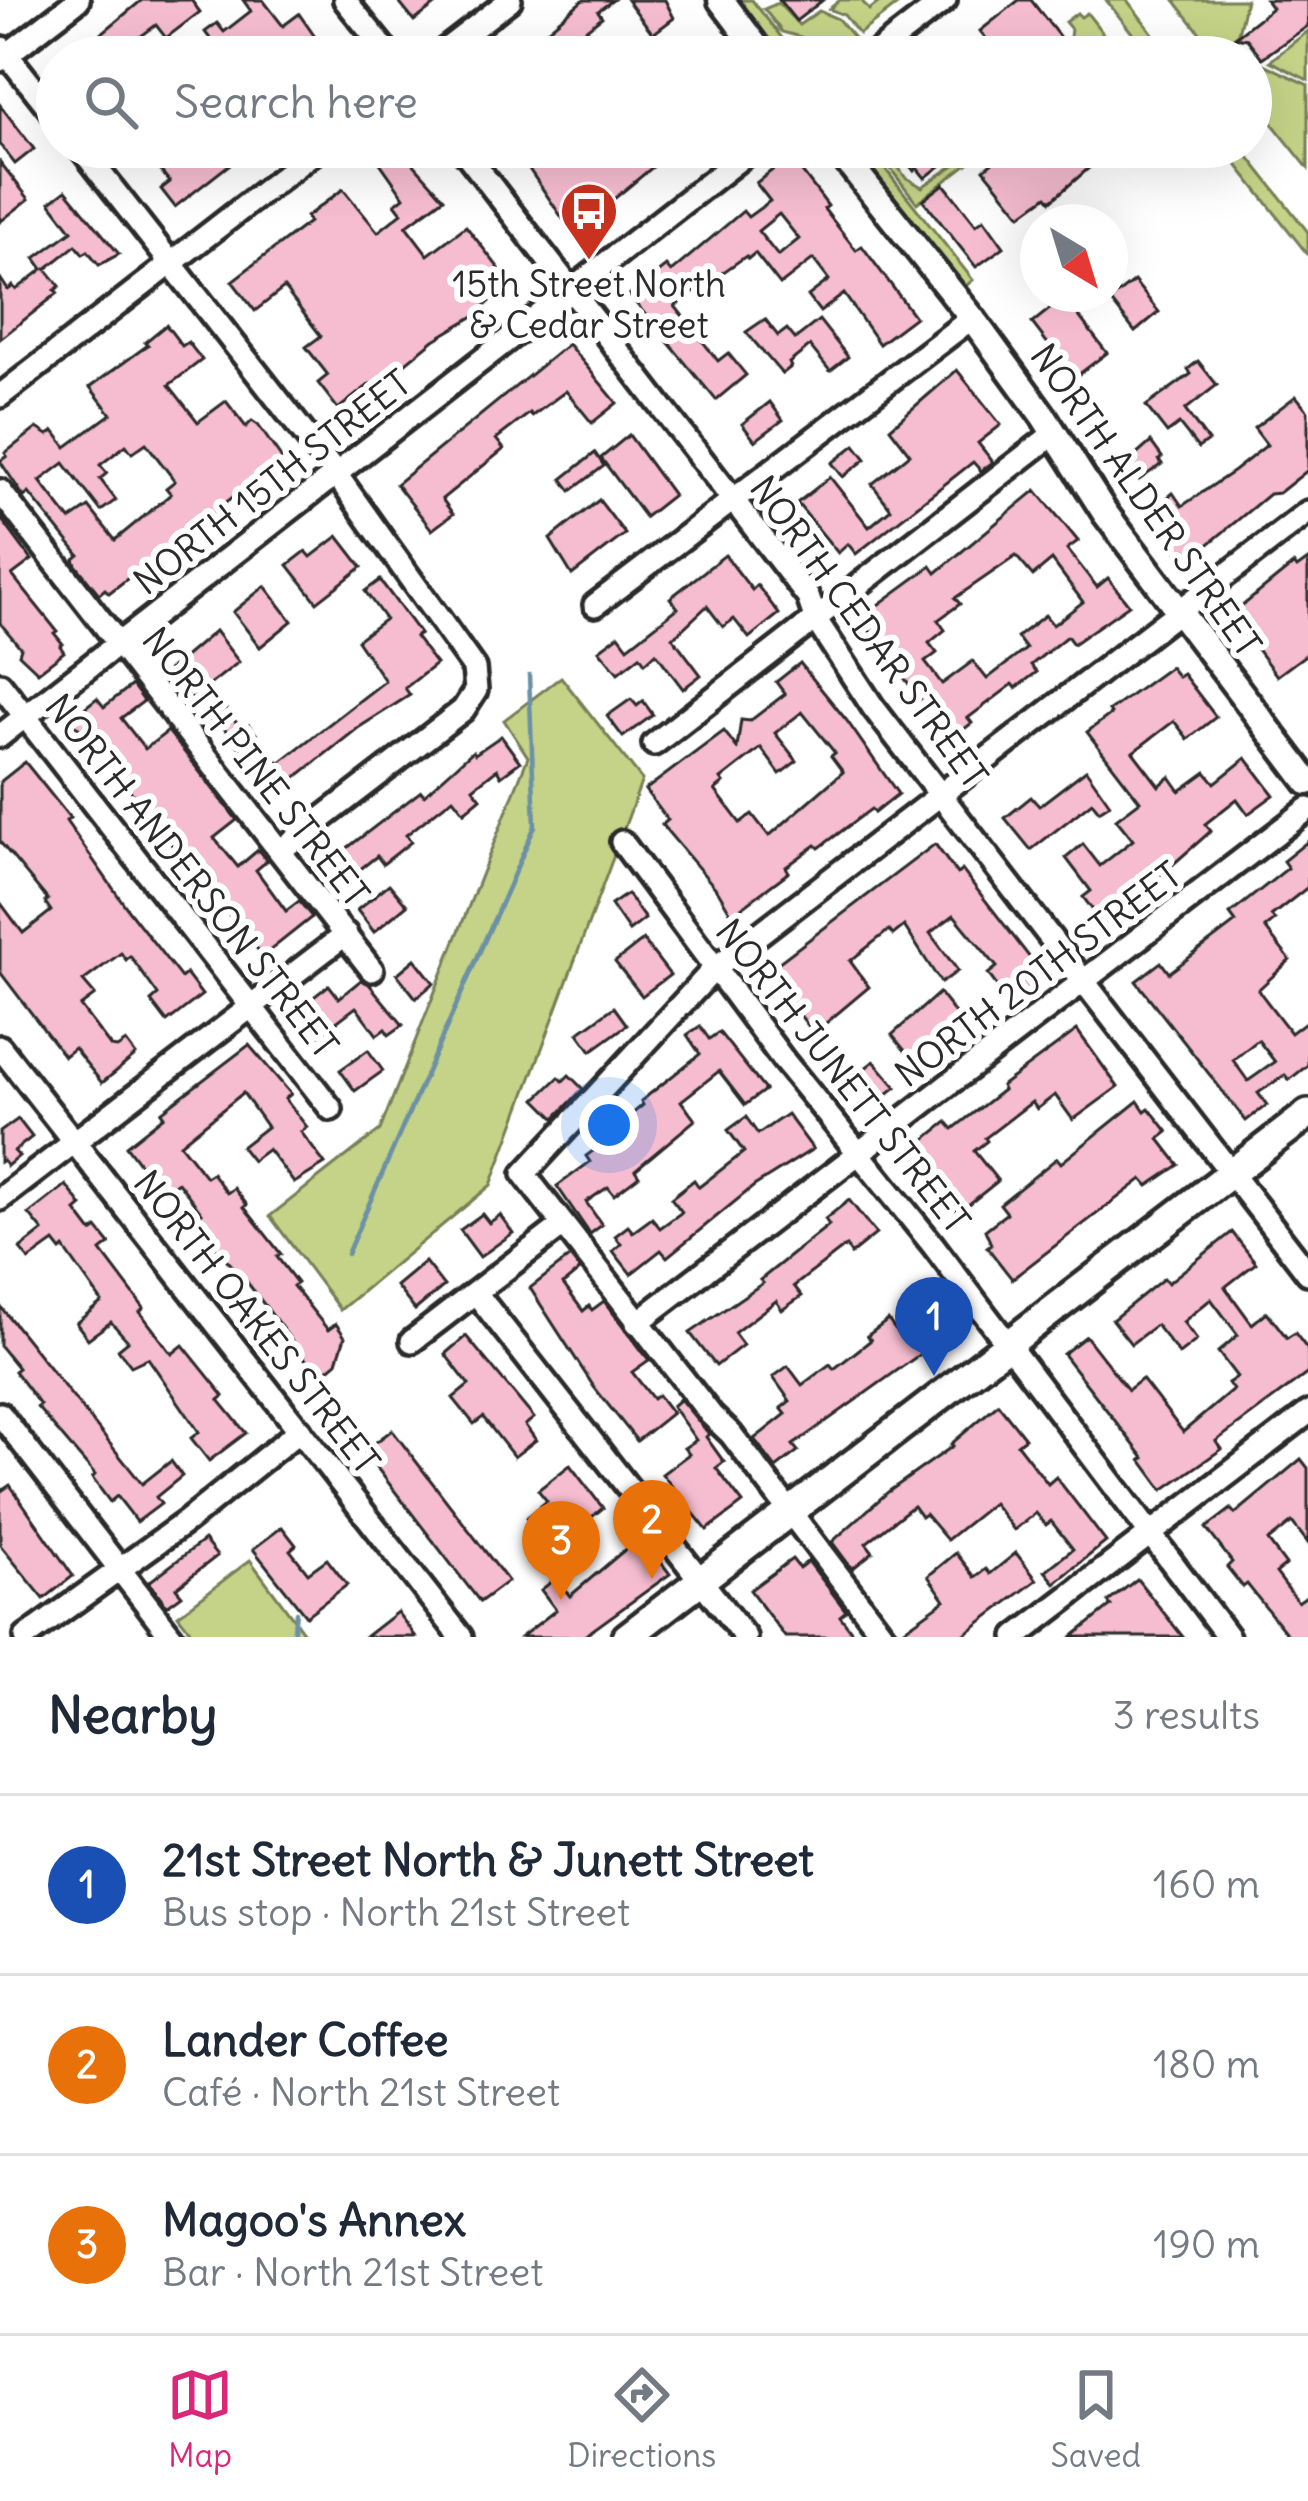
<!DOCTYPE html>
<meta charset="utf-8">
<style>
:root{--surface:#fff;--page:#f6f6f7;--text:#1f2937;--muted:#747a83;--line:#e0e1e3;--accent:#db2777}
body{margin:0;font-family:Delius,sans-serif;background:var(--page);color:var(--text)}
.compass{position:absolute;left:1020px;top:204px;width:108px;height:108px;border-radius:50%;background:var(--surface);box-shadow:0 12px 48px #0002;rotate:142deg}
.you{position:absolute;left:609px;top:1125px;width:42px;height:42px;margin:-30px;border:9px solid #fff;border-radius:50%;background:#1a73e8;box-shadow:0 0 0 18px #1a73e833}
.badge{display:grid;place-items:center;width:78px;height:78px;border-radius:50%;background:var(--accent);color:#fff;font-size:39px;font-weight:700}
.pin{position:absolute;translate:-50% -99px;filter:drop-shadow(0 3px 6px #0008)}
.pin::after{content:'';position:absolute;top:63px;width:42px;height:36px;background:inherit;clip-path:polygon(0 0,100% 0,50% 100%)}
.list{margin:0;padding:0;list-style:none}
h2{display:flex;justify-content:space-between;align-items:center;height:156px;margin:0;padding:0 48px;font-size:51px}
h2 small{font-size:39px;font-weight:400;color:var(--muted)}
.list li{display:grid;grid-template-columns:78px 1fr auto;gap:36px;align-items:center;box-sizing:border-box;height:180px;padding:0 48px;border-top:3px solid var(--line)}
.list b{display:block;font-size:45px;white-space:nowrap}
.list p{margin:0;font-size:39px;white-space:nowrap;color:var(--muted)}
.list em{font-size:39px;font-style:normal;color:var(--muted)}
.icon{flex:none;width:66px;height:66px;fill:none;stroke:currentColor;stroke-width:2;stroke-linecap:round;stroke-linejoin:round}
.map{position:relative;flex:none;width:1308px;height:1637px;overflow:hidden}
.search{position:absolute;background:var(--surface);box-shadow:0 12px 48px #0002;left:36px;right:36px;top:36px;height:132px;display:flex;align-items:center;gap:30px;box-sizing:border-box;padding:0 42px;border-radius:66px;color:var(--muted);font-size:45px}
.sheet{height:696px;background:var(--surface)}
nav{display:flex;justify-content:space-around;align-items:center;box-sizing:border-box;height:168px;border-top:3px solid var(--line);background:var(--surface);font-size:33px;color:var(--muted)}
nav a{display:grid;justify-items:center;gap:6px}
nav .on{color:var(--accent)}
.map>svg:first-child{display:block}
</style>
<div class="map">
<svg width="1308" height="1637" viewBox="0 0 1308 1637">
<rect width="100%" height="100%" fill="#fff"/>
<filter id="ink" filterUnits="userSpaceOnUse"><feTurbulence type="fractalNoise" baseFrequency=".00833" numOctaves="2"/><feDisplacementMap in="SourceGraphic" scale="24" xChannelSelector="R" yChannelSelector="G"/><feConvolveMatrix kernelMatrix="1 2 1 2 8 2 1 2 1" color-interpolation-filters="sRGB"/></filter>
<g filter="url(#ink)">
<!-- green -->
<g fill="#c4d387" stroke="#787f59" stroke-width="3">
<path d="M740,0H752L797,57H781L737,2Z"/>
<path d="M840,0H861L869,10L882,0L901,2L859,34L844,15L829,9Z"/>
<path d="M1106,0H1127L1171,57H1151Z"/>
<path d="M1174,0H1246L1236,41L1208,43Z"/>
<path d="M778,3L799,25L819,11L838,19L854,38L831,56L812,40L782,32L764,9Z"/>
<path d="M1077,13L1081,17L1087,13L1105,36L1083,54L1070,37L1071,29L1065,22Z"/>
<path d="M1308,31V80L1270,61Z"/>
<path d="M1251,58L1308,85V168L1251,97Z"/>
<path d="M850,147H868L973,280L962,289Z"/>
<path d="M885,147L905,177L922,187L960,161L955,153L963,147L969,153L989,147L917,203L876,150Z"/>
<path d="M1223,147H1241L1308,232V255Z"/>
<path d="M561,677L642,780L491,1185L340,1310L270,1216L380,1130L528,757L504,720Z"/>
<path d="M250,1560L307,1637H195L178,1615Z"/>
</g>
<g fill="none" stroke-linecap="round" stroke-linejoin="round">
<!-- stream -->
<g stroke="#6c90a6" stroke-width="4.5">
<path d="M347,1254L535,826L529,675"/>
<path d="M293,1637L296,1612"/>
</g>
</g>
<!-- building -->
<g fill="#f6bdd0" stroke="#2b2b2b" stroke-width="3" fill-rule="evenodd">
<path d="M142,0H191L200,12L166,38L156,25L113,57H73Z"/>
<path d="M243,0H263L283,26L299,14L329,57H224L205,32L217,23L224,32L251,11Z"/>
<path d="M397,0H442L414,21Z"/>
<path d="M583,0H613L598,11L602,17L576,37L572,32L550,48L553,51L545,57H537L528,46Z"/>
<path d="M627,0H665L674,18L653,34Z"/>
<path d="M779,0H823L796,21Z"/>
<path d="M1019,0H1031L1075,57H1001L980,31Z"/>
<path d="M1266,0H1308V26L1262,58L1247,39L1235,37L1272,8Z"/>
<path d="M0,105L34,149L15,164L0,145Z"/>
<path d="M196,147H252L175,207L161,189L170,182L160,170Z"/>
<path d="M389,147L403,152L444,198L406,226L428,255L466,226L508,280L504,282L507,286L474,316L434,340L374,389L370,384L338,409L318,383L328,375L306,347L321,336L284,288L255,311L232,281L309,222L306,217L343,189L378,232L402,213L395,204L404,197L376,157Z"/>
<path d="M557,147H677L603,208L575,226L567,216L563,219L529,169Z"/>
<path d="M895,147H939L949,159L925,178L917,168L914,171Z"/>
<path d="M1011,147H1113L1051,201L1047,196L1021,215L984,169Z"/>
<path d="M790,156L828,206L824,209L856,250L862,246L915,317L879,344L844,294L820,312L808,296L829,280L813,259L780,285L755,253L748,259L746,256L675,306L718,361L728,353L746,375L716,400L629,295L666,266L671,272L743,211L748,217L770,201L756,183ZM779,214L799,239L778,256L758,231Z"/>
<path d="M0,162L29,199L0,222Z"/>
<path d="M944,184L976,225L984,219L1004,247L976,267L923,200Z"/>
<path d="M66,190L119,254L99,265L88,251L83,254L76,245L46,269L60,286L55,290L58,293L0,339V278L8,290L13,286L16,290L43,269L35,258L72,231L50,202Z"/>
<path d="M1134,281L1159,312L1135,332L1110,300Z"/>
<path d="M1058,294H1062L1107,353L1074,378L1032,323L1051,308L1047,303Z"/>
<path d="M765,319L778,336L787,329L795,339L819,320L848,357L830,371L810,346L789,363L791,367L782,374L746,332Z"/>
<path d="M166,325L182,346L188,342L202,360L169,385L198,422L226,401L246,427L252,421L258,425L282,459L109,593L105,589L99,594L76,565L74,559L79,555L29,493L24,497L0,461L7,456L5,453L37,428L48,435L54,431L66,447L111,414L90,387L148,345L145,342ZM146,443L175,481L166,488L171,494L115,540L89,507L70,520L40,481L64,463L101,511L116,500L100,479L107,473L100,465L126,445L132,453Z"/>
<path d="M568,344L617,403L592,423L566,391L532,416L530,413L496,439L504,449L442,499L453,514L432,530L396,484Z"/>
<path d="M1198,361L1217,385L1185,410L1208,441L1198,448L1179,424L1167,433L1146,406L1191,374L1188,369Z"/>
<path d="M957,370L1001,425L978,443L993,462L981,471L973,462L856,554L848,544L838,553L797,503L830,477L869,527L891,509L872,484L910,454L890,428Z"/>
<path d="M1296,396L1308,411V470L1279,493L1269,494L1186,563L1158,529L1174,518L1162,502L1173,493L1182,506L1234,471L1267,445L1254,428Z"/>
<path d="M770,402L783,420L755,441L742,424Z"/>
<path d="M629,435L673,495L645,517L601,458Z"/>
<path d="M1151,442L1162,457L1159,460L1162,464L1139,480L1126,464Z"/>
<path d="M855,445L866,459L843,477L832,463Z"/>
<path d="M595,453L604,466L571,491L562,479Z"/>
<path d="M1036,490L1078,541L1067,549L1097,587L1108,578L1129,605L1073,644L1067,636L1031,665L1037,672L1016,688L1013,684L968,718L972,723L946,743L915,702L920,699L860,618L931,566L936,573ZM1016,556L1033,576L1052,560L1083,602L1053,625L1045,615L1017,637L1026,649L987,679L973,661L942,684L925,662L937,653L929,643L945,630L938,620L960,604L955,598Z"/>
<path d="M599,500L625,534L572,575L550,539Z"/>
<path d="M0,517L32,560L12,575L57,631L54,633L63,644L60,646L64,652L38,672L19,654L21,648L0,623Z"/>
<path d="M338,536L362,567L317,602L288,565L306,551L311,557Z"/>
<path d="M725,555L752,590L757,585L779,614L749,638L734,619L723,627L707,606L673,638L701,675L683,689L656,653L645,663L640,656L618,673L599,650L619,635L628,647L678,608L670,598Z"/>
<path d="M1308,560V653L1277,676L1231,615L1294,564L1297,568Z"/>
<path d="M380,580L420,634L415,637L436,664L405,688L410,695L358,728L290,782L294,787L273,802L254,778L260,773L219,722L214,726L168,671L215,631L239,662L208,686L242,730L249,725L279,763L385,681L357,640L385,619L365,591Z"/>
<path d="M265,586L292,621L260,647L233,612Z"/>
<path d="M800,663L847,721L898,794L874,813L871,809L819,848L816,845L786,867L789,872L732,915L718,891L662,825L668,820L645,790L724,731L737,748L741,720L750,721L785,694L776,682ZM802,712L835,753L831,756L843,772L769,836L752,814L740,823L715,790L724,783L721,779L761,748L780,774L797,761L775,733Z"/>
<path d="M1170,667L1178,677L1183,674L1216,717L1188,739L1174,721L1133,752L1159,786L1170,777L1180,791L1206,772L1215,783L1246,758L1274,795L1248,814L1237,799L1205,824L1211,831L1104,925L1083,897L1091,891L1066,858L1083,844L1100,866L1133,840L1116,819L1140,801L1087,732L1111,714L1109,711Z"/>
<path d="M132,685L144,701L121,718L145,749L168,731L237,820L214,838L238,867L258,850L267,861L256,870L286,911L299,901L312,917L263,956L149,817L110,762L70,719L97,698L104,707Z"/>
<path d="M631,699L637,706L643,701L653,715L623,737L607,716Z"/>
<path d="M501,736L520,762L501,776L497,769L473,788L481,798L464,812L453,798L406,835L411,842L383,864L377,856L340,885L325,865L421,791L424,795L473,751L475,754Z"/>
<path d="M25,762L70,818L66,821L129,911L181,978L186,974L202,995L167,1022L151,1001L158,995L130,956L126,960L121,953L83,981L95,995L80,1006L111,1047L117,1048L126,1042L136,1055L102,1083L74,1048L64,1056L0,972V902L23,933L51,911L45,902L48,900L0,842V782Z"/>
<path d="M1086,770L1110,804L1099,811L1092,802L1031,850L1005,818L1031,797L1039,806Z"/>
<path d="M1308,841V887L1271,916L1275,920L1265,928L1290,960L1258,990L1291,1033L1308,1020V1065L1289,1080L1285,1075L1258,1093L1267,1105L1246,1121L1136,981L1161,962L1169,973L1236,922L1230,914L1288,868L1283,861ZM1258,1040L1275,1062L1248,1081L1233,1060Z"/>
<path d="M935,844L957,874L962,870L1044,976L1025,991L1022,986L1006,998L988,974L997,967L954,915L930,933L958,971L941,983L904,926L893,935L889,930L850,961L869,987L814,1033L766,972Z"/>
<path d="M389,884L407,905L374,932L357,910Z"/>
<path d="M627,894L645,919L629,931L611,905Z"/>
<path d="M643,940L670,975L642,996L615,962Z"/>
<path d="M415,959L434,983L416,998L397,974Z"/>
<path d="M361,980L369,984L403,1025L389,1035L385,1029L377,1035L356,1007L314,1039L293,1013L329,985L339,998Z"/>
<path d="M939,993L965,1026L944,1042L940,1036L911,1058L892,1035Z"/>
<path d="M614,1007L627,1025L591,1051L578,1033Z"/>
<path d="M700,1026L709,1039L719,1032L765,1090L745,1105L719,1071L681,1101L695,1120L635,1170L639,1176L614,1195L608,1187L586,1202L602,1225L590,1234L557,1186L590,1162L586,1156L619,1132L616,1127L643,1105L641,1101L700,1054L687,1035Z"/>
<path d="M1077,1030L1118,1087L1073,1120L1055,1095L1037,1109L1032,1102L985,1138L987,1141L974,1151L998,1181L958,1213L911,1150L947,1122L953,1129L1003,1090L1001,1086Z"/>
<path d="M249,1045L291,1094L285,1099L307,1127L301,1132L325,1164L294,1183L268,1149L252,1161L241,1147L267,1127L243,1093L180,1144L206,1177L212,1173L227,1193L234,1188L247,1205L244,1207L281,1254L277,1257L297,1283L293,1286L328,1330L336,1324L345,1337L337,1362L319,1377L247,1282L207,1238L195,1218L202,1213L178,1182L162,1194L126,1146L164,1116L161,1112Z"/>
<path d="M368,1050L383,1071L355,1091L340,1070Z"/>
<path d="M874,1061L896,1087L877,1102L855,1076Z"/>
<path d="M569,1075L583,1089L555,1118L536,1099L559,1077L563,1081Z"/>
<path d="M1138,1101L1145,1111L1149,1108L1168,1132L1159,1139L1179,1165L1148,1186L1142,1179L1012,1279L987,1247L991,1244L985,1230L1007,1213L1000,1204L1057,1158L1061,1163Z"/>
<path d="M787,1114L813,1149L754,1186L667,1257L661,1250L631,1274L613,1251L621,1244L615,1236L628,1226L633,1232L652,1218L660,1228L682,1212L671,1198L694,1180L699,1187L744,1152L728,1130L746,1117L758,1134Z"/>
<path d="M18,1119L32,1137L14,1151L19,1156L7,1166L3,1160L0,1162V1132Z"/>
<path d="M66,1185L82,1206L76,1211L92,1232L97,1228L110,1244L101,1251L144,1308L140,1312L172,1354L183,1345L224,1396L219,1400L246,1433L209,1461L191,1438L199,1432L148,1358L131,1366L118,1349L128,1341L111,1322L88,1339L76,1323L102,1302L64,1248L61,1251L54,1242L29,1260L20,1249L43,1231L29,1214Z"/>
<path d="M849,1200L876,1234L851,1254L846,1246L794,1286L802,1296L782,1310L776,1301L734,1333L743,1345L716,1366L690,1333L763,1283L760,1280L829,1225L825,1219Z"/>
<path d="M482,1214L489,1223L500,1215L513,1233L480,1257L460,1230Z"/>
<path d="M1232,1232L1256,1263L1225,1287L1252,1324L1267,1312L1287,1338L1295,1333L1308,1350V1373L1216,1441L1222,1449L1163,1490L1141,1460L1144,1458L1063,1354L1086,1336L1128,1390L1142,1379L1183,1432L1233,1390L1228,1383L1237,1377L1218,1352L1238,1335L1211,1299L1183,1322L1197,1340L1179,1354L1156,1325L1131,1344L1112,1320L1164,1278L1168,1283Z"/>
<path d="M570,1257L580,1270L563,1284L583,1311L589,1306L592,1310L604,1301L649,1360L632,1372L653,1399L658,1395L672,1413L637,1441L594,1387L530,1288Z"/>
<path d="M425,1262L444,1286L415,1310L396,1286Z"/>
<path d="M0,1306L142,1484L171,1461L182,1476L156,1497L161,1504L137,1522L117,1496L110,1502L92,1478L95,1475L37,1407L40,1405L14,1371L18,1368L0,1346Z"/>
<path d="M930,1306L951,1332L793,1445L798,1451L776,1468L754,1439L786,1414L781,1408L790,1401L773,1377L788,1366L802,1385L830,1364L834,1369L871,1340L867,1336L888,1320L897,1332Z"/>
<path d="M466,1336L534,1418L525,1425L536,1440L514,1457L483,1417L474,1424L453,1398L469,1385L445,1354Z"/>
<path d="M680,1399L709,1434L706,1437L724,1462L716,1468L743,1503L707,1530L662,1474L689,1454L684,1448L696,1440L672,1406Z"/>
<path d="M998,1404L1025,1438L1017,1444L1048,1484L1056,1477L1106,1542L1055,1583L1045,1571L1073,1549L1051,1521L1046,1525L1036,1513L1014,1530L993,1503L947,1540L925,1514L921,1517L913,1506L866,1543L873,1552L852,1569L832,1542L888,1492L953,1446L951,1444Z"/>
<path d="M392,1430L508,1581L480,1602L364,1451Z"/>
<path d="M1301,1459L1308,1468V1543L1292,1522L1268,1541L1286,1565L1276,1573L1298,1602L1308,1595V1637H1289L1247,1584L1243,1587L1227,1567L1232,1562L1206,1528L1231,1509L1235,1514Z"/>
<path d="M570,1465L603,1508L572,1533L555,1512L535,1529L526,1518L547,1501L538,1490Z"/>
<path d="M10,1485L73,1576L44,1599L0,1545V1492Z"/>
<path d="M282,1527L296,1545L290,1550L308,1573L327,1559L347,1585L306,1616L253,1549Z"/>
<path d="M641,1536L670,1574L583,1637H521L556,1610L541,1590L556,1578L570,1596Z"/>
<path d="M204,1540L217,1556L176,1588L182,1595L167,1606L149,1582Z"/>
<path d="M956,1553L975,1577L986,1569L990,1574L1016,1553L1037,1580L961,1637H900L899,1633L945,1600L928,1576Z"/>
<path d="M792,1559L799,1568L808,1561L846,1611L840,1616L856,1637H785L750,1590Z"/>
<path d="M1137,1579L1183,1637H1072L1111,1606L1108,1602Z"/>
<path d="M397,1612L416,1637H365Z"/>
</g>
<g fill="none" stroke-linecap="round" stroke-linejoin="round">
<defs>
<g id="minor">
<path d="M345,0L391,57"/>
<path d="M2,48L57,118"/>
<path d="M436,57L510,0"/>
<path d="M871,57L945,0"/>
<path d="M0,60L78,0"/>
<path d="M80,147L336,474L474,668L476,690L463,710L281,850"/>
<path d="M461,147L808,597L816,620L873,707L1308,1273"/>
<path d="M0,396L321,147"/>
<path d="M0,491L372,970"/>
<path d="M595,605L972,318"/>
<path d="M0,684L331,1109"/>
<path d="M0,736L755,147"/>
<path d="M654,744L1052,435"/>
<path d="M622,842L784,1061L933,1245L1228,1637"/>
<path d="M0,1047L461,1637"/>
<path d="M0,1199L346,934"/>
<path d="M476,1293L745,1637"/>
<path d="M637,1323L1308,809"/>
<path d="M412,1341L563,1225"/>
<path d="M0,1414L172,1637"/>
<path d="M26,1637L187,1521L300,1430"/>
<path d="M885,1637L731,1434L711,1415L524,1174L715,968L1308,512"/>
<path d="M1016,1637L1308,1413"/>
</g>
<g id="tertiary">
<path d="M721,0L764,57"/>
<path d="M836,147L972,318L1044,417L1105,513L1308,782"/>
</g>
<path id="secondary" d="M627,1637L1308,1114"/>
</defs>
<!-- minor casing -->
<use href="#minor" stroke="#2b2b2b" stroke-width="30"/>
<!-- tertiary casing -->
<use href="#tertiary" stroke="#2b2b2b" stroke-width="33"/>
<!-- secondary casing -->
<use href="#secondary" stroke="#2b2b2b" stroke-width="36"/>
<!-- minor -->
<use href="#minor" stroke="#fff" stroke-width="21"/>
<!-- tertiary -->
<use href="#tertiary" stroke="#fff" stroke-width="24"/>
<!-- secondary -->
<use href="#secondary" stroke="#fff" stroke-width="27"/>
</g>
</g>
<!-- icons -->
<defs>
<symbol id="bus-pin" viewBox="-11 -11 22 30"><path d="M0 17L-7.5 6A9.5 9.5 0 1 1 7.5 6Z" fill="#c8321e" stroke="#fff"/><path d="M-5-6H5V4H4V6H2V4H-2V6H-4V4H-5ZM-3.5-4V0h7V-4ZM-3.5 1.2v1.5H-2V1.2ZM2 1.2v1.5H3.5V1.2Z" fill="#fff"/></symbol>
</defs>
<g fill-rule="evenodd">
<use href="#bus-pin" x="556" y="178" width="66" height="90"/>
</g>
<g text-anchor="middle" stroke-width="12" stroke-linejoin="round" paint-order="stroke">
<!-- poi labels -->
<g font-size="36" fill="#2b2b2b" stroke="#fff">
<text x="589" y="297">15th Street North<tspan x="589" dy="41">&amp; Cedar Street</tspan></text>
</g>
<!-- street labels -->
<g font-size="36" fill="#2b2b2b" stroke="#fff">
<text transform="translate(272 482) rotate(-38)" y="13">NORTH 15TH STREET</text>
<text transform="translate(1146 500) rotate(55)" y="13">NORTH ALDER STREET</text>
<text transform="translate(869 632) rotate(54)" y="13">NORTH CEDAR STREET</text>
<text transform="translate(256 767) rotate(52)" y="13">NORTH PINE STREET</text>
<text transform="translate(192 876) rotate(52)" y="13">NORTH ANDERSON STREET</text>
<text transform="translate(1038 974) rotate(-37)" y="13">NORTH 20TH STREET</text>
<text transform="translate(843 1076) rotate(52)" y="13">NORTH JUNETT STREET</text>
<text transform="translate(257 1322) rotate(52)" y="13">NORTH OAKES STREET</text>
</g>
</g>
</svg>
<svg class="compass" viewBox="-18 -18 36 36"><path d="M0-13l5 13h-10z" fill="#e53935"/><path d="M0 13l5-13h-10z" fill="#747a83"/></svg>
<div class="you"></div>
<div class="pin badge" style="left:934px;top:1376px;background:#1a4fb4">1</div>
<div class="pin badge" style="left:652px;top:1579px;background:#e8710a">2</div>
<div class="pin badge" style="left:561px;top:1600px;background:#e8710a">3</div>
<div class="search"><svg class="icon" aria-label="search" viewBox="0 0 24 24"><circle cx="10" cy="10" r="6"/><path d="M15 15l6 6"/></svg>Search here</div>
</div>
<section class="sheet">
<h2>Nearby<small>3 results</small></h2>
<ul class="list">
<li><span class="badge" style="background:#1a4fb4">1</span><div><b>21st Street North &amp; Junett Street</b><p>Bus stop · North 21st Street</p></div><em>160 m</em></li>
<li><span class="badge" style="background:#e8710a">2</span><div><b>Lander Coffee</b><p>Café · North 21st Street</p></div><em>180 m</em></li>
<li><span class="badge" style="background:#e8710a">3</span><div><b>Magoo's Annex</b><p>Bar · North 21st Street</p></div><em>190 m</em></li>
</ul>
</section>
<nav>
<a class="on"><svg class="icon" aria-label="map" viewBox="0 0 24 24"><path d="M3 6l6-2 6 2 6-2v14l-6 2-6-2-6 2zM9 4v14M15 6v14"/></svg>Map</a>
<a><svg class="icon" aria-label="directions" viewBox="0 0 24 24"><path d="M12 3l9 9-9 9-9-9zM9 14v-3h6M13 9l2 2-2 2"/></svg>Directions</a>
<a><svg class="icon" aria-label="saved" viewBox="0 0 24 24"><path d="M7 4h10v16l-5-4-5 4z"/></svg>Saved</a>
</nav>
